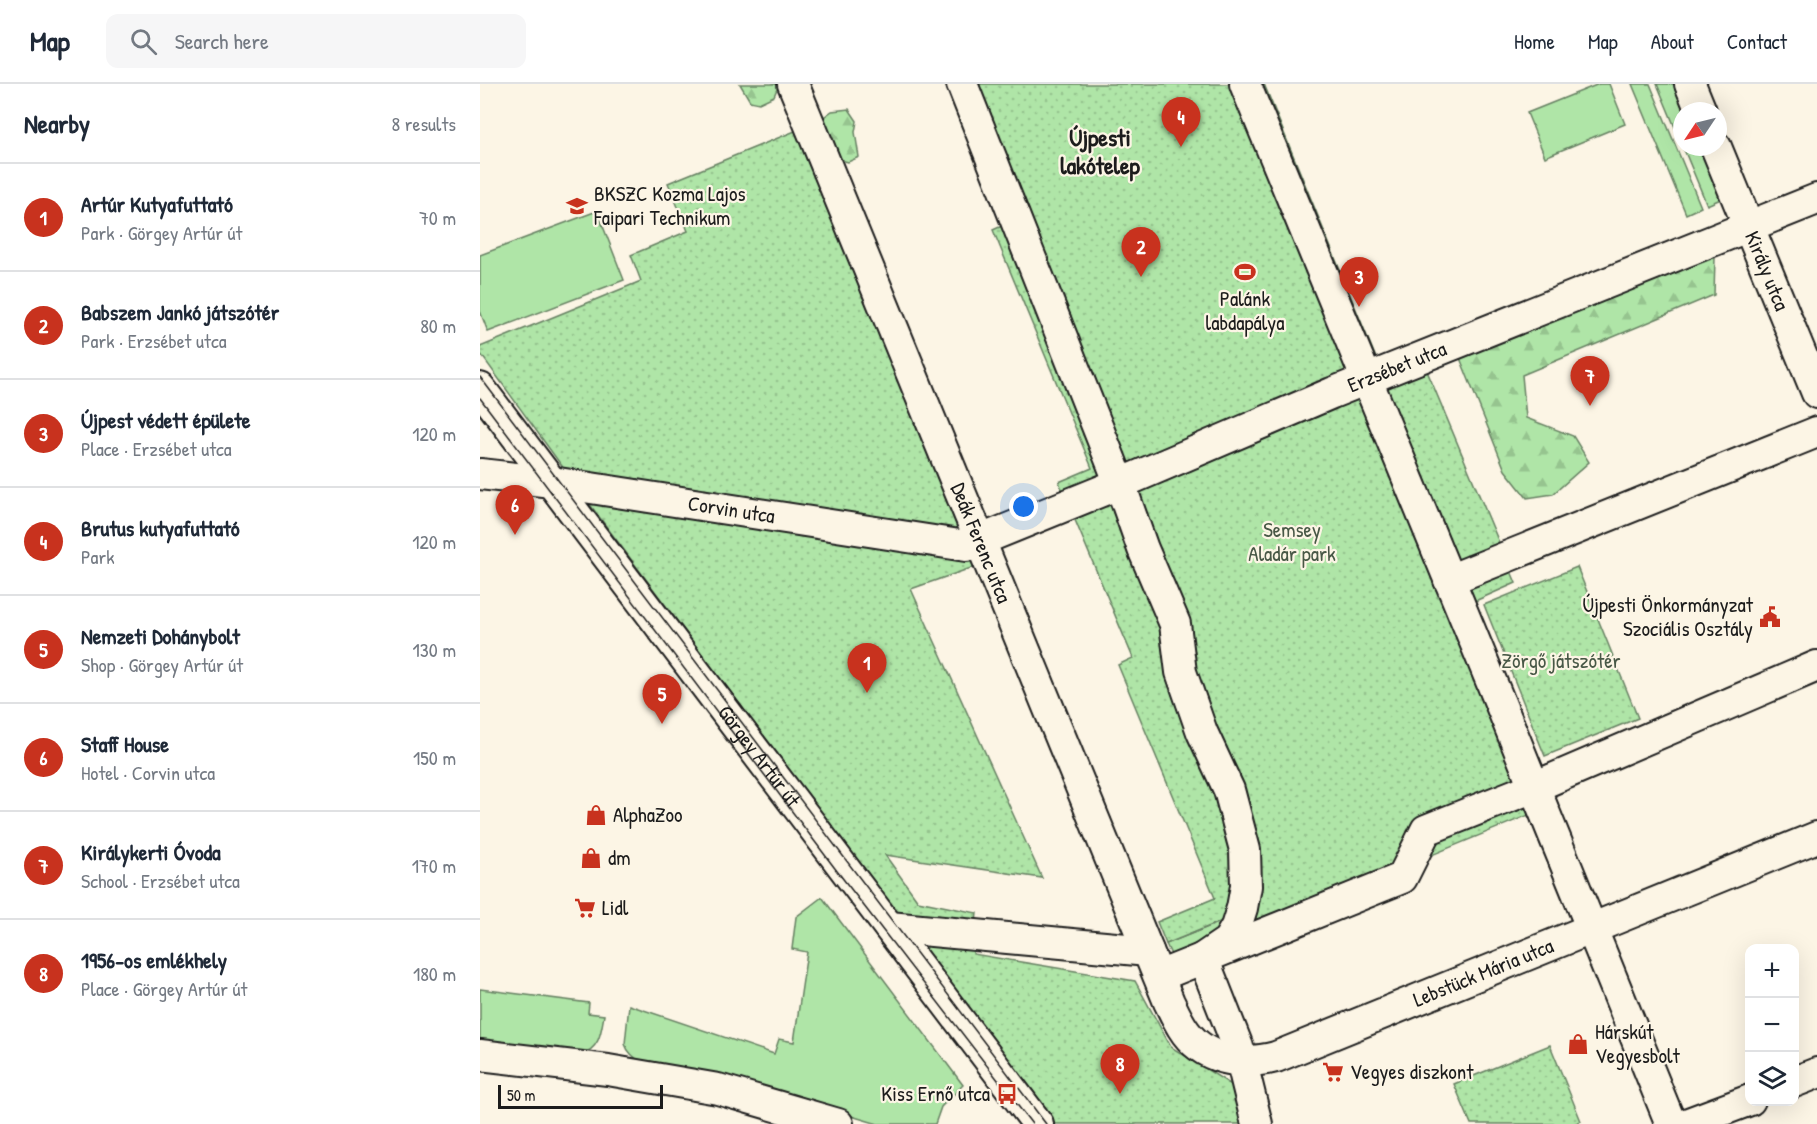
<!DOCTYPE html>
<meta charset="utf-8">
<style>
:root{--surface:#fff;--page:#f6f6f7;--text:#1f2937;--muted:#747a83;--line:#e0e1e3;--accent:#c8321e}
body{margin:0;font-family:"Patrick Hand",sans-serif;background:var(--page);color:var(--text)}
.controls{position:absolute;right:18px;bottom:18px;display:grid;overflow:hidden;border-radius:12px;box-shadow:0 6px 24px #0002}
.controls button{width:54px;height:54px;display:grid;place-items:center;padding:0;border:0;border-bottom:2px solid var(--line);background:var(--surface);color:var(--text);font:30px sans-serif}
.compass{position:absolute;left:1193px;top:18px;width:54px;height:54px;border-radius:50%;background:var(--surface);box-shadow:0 6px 24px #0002;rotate:235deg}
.scale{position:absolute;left:18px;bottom:15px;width:165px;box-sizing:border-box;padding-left:6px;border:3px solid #1c1c1c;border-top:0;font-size:16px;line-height:21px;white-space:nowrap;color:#1c1c1c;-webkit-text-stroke:4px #fcf5e5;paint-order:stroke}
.you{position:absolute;left:544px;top:423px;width:21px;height:21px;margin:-15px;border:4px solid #fff;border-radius:50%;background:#1a73e8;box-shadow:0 0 0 9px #1a73e833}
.badge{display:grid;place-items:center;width:39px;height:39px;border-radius:50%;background:var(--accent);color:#fff;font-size:20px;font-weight:700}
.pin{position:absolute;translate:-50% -50px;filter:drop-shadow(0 2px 3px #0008)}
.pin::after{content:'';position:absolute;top:32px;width:21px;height:18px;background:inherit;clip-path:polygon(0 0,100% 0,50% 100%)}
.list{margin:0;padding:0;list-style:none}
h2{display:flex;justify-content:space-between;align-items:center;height:78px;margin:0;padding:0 24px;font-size:26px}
h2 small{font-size:20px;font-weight:400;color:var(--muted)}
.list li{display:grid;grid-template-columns:39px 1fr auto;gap:18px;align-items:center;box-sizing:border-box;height:108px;padding:0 24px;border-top:2px solid var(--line)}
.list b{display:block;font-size:22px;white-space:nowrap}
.list p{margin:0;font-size:20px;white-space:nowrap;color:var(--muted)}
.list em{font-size:20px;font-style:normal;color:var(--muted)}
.icon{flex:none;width:33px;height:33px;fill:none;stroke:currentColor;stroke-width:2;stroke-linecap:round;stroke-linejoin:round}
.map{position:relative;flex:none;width:1337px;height:1040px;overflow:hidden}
header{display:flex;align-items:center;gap:36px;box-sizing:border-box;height:84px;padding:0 30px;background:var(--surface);border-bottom:2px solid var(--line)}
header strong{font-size:28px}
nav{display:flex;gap:33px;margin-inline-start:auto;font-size:21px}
.search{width:420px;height:54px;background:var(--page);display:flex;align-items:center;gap:15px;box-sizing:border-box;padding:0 21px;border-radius:12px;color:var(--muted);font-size:22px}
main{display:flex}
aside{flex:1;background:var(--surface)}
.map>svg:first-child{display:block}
</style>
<header>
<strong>Map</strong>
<div class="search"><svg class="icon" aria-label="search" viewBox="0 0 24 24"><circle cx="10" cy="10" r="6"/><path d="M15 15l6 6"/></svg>Search here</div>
<nav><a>Home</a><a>Map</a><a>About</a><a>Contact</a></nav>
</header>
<main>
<aside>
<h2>Nearby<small>8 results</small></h2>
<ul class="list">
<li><span class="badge">1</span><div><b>Artúr Kutyafuttató</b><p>Park · Görgey Artúr út</p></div><em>70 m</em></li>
<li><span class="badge">2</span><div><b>Babszem Jankó játszótér</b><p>Park · Erzsébet utca</p></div><em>80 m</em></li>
<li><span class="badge">3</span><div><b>Újpest védett épülete</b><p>Place · Erzsébet utca</p></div><em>120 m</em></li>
<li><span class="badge">4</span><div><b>Brutus kutyafuttató</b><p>Park</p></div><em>120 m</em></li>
<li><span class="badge">5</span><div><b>Nemzeti Dohánybolt</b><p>Shop · Görgey Artúr út</p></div><em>130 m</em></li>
<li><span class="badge">6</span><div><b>Staff House</b><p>Hotel · Corvin utca</p></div><em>150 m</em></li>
<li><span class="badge">7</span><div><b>Királykerti Óvoda</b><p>School · Erzsébet utca</p></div><em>170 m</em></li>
<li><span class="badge">8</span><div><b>1956-os emlékhely</b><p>Place · Görgey Artúr út</p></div><em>180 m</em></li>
</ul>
</aside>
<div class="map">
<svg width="1337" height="1040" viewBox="0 0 1337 1040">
<defs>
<pattern id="forest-firs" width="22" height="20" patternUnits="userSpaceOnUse" patternTransform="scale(1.5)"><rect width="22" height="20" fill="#afe5a7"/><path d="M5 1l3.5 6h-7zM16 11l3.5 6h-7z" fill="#96c48f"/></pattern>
<pattern id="park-dots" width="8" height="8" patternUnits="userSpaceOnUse" patternTransform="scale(1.5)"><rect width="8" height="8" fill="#afe5a7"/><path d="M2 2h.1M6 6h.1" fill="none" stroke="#96c48f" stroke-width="1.8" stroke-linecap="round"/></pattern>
</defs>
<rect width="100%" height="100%" fill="#fcf5e5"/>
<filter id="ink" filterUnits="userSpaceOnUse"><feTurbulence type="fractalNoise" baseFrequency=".0167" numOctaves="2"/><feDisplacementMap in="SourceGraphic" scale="12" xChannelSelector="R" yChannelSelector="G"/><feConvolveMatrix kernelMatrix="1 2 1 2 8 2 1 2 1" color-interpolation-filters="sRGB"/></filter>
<g filter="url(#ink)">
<!-- grass -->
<g fill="#afe5a7" stroke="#668062" stroke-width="1.5">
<path d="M1119,0H1129L1145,40L1065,73L1047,29Z"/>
<path d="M1152,0H1170L1221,123L1206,130Z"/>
<path d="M1177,0H1195L1206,27H1202V60Z"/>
<path d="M1203,63H1221L1243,114L1227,121Z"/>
<path d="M117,127L144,196L8,248L0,227V171Z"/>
<path d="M342,813L483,1001L461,1023L455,1040H398L304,1012L163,979C154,974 148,969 145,960L149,921L294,970L299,955L314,958L327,868L312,865L316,833Z"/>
<path d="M748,835L739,845L695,879L686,860Z"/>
<path d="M0,905L109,919L108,929L124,931C121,948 120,965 101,970L0,958Z"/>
</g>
<!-- forest -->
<g fill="url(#forest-firs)" stroke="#668062" stroke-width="1.5">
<path d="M260,0H299L294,12L279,19L270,17Z"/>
<path d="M369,25L377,37L375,48L379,73L368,78L357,75L341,35L352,27Z"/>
<path d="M1213,163L1235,173L1234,211L1042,291L1046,334L1093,352L1109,378L1073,410L1047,414L1025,386L976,264Z"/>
</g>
<!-- park -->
<g fill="url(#park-dots)" stroke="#668062" stroke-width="1.5">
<path d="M477,0H784L898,279L937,263L1036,499L995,517L1078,719L755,852L747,835L686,860L677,838L735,814L638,581L653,574L579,398L612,384L513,146L533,137Z"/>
<path d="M320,45L494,483L431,505L562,794L405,771L438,817L497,829L493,870L655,897L691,963L758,1005L773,1040H572L409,823L367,763L105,414L0,269V263L161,197L151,171L208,147L188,99Z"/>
<path d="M1097,483L1158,634L1065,672L1004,521Z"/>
<path d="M1070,961L1101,1037L1094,1040H991L974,1000Z"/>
</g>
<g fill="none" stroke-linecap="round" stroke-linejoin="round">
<defs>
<g id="minor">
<path id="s1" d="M313,0L689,918C693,926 697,935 702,943C722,976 761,982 796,973L1337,753"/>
<path d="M482,0L640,400L663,465L695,540L701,588L722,648L749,706L765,766L766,802L762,824L756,843L748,857L723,874L758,963L777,1040"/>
<path d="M765,0L1016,609L1191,1040"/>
<path d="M1210,0L1221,27"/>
<path id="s2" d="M1236,63L1337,309"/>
<path id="s3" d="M0,304L558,1040"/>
<path id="s4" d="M0,390L72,398L486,462L651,395L852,309L1337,115"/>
<path d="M969,496L1337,348"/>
<path d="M409,843L668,867"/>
<path d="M679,892L922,794L946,746L1054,703L1337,582"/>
<path d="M0,971L128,986L238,1005L358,1040"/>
<path d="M1314,998L1337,989"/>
<path d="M1206,1040L1270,1016"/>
</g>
</defs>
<!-- minor casing -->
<use href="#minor" stroke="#1c1c1c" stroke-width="34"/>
<!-- minor -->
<use href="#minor" stroke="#fcf5e5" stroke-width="30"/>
<!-- tram -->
<g stroke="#1c1c1c" stroke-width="1.5">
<path d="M0,293L566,1040"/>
<path d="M0,314L357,787L552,1040"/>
</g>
</g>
</g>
<!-- icons -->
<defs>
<symbol id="school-bare" viewBox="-9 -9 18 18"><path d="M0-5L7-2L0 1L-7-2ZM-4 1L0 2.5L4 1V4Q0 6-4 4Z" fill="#c8321e" stroke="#fcf5e5" stroke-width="2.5" paint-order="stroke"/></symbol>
<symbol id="stadium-bare" viewBox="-9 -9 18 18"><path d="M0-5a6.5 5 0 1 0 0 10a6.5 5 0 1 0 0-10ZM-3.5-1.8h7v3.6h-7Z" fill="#c8321e" stroke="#fcf5e5" stroke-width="2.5" paint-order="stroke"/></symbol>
<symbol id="civic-bare" viewBox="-9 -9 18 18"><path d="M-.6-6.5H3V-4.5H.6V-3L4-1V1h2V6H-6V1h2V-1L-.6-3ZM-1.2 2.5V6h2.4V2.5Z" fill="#c8321e" stroke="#fcf5e5" stroke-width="2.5" paint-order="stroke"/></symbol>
<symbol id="shop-bare" viewBox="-9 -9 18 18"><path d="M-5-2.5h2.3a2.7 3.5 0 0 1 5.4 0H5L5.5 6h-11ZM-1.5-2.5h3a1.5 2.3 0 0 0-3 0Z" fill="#c8321e" stroke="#fcf5e5" stroke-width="2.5" paint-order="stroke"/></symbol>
<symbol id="supermarket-bare" viewBox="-9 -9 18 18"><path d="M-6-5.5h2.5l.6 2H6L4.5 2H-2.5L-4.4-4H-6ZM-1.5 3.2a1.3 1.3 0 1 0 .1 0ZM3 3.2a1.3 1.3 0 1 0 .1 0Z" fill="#c8321e" stroke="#fcf5e5" stroke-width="2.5" paint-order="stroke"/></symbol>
<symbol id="bus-bare" viewBox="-9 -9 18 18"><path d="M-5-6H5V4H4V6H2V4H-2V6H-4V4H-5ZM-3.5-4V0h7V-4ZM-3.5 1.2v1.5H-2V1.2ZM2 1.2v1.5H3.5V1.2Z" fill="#c8321e" stroke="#fcf5e5" stroke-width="2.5" paint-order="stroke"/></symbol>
</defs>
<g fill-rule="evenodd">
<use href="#school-bare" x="82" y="107" width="30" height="30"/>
<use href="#stadium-bare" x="750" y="173" width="30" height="30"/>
<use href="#civic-bare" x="1275" y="518" width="30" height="30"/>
<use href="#shop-bare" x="101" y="716" width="30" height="30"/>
<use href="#shop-bare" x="96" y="759" width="30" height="30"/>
<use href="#supermarket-bare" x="90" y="809" width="30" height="30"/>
<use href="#shop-bare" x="1083" y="945" width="30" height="30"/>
<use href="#supermarket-bare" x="838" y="973" width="30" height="30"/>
<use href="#bus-bare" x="512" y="995" width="30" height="30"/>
</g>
<g text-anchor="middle" stroke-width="4.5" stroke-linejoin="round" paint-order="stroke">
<!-- poi labels -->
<g font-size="21" fill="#1c1c1c" stroke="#fcf5e5" text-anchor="start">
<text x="114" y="117">BKSZC Kozma Lajos<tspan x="114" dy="24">Faipari Technikum</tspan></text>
<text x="765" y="222" text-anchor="middle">Palánk<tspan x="765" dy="24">labdapálya</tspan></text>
<text x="1273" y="528" text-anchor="end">Újpesti Önkormányzat<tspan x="1273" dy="24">Szociális Osztály</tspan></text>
<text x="133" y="738">AlphaZoo</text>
<text x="128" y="781">dm</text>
<text x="122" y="831">Lidl</text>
<text x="1115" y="955">Hárskút<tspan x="1115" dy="24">Vegyesbolt</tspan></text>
<text x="870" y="995">Vegyes diszkont</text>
<text x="510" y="1017" text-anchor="end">Kiss Ernő utca</text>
</g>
<!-- street labels -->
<g font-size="21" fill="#1c1c1c" stroke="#fcf5e5">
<text dy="7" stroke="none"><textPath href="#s2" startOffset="134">Király utca</textPath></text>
<text dy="7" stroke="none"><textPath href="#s4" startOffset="958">Erzsébet utca</textPath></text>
<text dy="7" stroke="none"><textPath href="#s4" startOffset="254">Corvin utca</textPath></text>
<text dy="7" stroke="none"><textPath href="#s1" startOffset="496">Deák Ferenc utca</textPath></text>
<text dy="7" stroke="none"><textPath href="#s3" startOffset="462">Görgey Artúr út</textPath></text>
<text dy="7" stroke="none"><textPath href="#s1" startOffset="1350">Lebstück Mária utca</textPath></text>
</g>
<!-- park labels -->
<g font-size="21" fill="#485846" stroke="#fcf5e5">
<text x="812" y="453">Semsey<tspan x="812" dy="24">Aladár park</tspan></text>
<text x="1081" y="584">Zörgő játszótér</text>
</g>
<!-- quarter labels -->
<g font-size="24" font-weight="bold" fill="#1c1c1c" stroke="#fcf5e5">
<text x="620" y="62">Újpesti<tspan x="620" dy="28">lakótelep</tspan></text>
</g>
</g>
</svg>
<div class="controls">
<button>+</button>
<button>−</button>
<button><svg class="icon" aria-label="layers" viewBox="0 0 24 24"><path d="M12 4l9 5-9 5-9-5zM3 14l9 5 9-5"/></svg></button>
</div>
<svg class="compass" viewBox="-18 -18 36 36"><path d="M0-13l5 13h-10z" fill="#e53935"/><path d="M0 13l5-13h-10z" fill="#747a83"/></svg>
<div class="scale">50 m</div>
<div class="you"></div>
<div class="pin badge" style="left:387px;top:609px">1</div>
<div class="pin badge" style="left:661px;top:193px">2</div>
<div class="pin badge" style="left:879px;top:223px">3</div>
<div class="pin badge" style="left:701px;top:63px">4</div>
<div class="pin badge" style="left:182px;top:640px">5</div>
<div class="pin badge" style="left:35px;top:451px">6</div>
<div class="pin badge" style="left:1110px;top:322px">7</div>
<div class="pin badge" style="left:640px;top:1010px">8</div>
</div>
</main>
